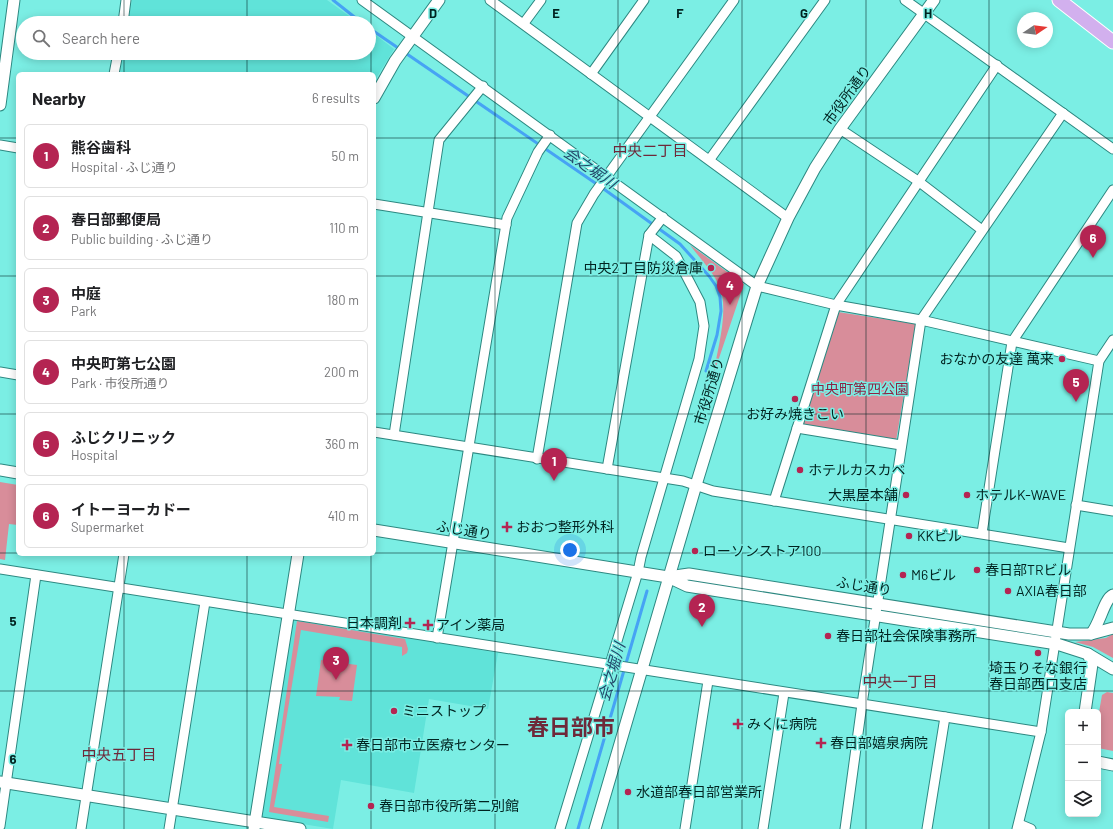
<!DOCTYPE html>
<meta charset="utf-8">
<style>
:root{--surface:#fff;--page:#f6f6f6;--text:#202124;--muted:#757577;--line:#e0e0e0;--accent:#b42452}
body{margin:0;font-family:Barlow,"Noto Sans JP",sans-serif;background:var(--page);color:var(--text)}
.controls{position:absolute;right:12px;bottom:12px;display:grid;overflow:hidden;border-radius:6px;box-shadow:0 2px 10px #0003}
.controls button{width:36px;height:36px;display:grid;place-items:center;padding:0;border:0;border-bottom:1px solid var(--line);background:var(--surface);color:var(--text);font:20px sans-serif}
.compass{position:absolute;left:1017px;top:12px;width:36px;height:36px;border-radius:50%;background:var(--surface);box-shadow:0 2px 10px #0003;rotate:77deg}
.you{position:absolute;left:570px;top:550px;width:14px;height:14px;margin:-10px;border:3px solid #fff;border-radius:50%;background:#1a73e8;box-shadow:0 0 0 6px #1a73e833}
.badge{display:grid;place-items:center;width:26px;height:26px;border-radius:50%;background:var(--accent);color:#fff;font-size:13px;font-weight:700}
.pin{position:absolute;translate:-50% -33px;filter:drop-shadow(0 1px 2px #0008)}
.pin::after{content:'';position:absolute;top:21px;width:14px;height:12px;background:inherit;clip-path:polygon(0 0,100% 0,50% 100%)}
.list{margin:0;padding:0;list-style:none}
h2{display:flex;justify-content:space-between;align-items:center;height:52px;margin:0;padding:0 16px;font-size:17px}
h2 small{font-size:13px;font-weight:400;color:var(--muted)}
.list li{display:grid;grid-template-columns:26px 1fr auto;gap:12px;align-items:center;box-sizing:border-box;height:64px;margin:0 8px 8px;padding:0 8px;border:1px solid var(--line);border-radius:6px}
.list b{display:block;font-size:15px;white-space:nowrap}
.list p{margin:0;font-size:13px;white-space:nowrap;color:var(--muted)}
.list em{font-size:13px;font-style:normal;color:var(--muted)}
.icon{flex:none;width:22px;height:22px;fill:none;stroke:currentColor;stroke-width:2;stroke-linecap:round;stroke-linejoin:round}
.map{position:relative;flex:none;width:1113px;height:829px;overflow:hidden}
.search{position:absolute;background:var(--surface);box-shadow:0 2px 10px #0003;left:16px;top:16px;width:360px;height:44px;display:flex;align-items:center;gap:10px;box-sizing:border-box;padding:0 14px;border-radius:22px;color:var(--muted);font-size:15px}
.panel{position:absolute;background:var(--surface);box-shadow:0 2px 10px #0003;left:16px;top:72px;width:360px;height:484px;border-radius:6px}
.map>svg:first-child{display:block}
</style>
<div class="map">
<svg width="1113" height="829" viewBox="0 0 1113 829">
<rect width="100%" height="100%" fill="#7beee4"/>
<!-- built -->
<g fill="#60e3d9">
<path d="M132,0H327L359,23H128Z"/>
<path d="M369,30L394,49L374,82V74H120L123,53H369Z"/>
<path d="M292,618L498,653L488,709L429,699L414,793L341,780L333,829L260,817Z"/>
</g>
<!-- green -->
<g fill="#d88d9a">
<path d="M690,245L744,284L713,376C717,350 730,309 719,285C712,271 699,257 690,245Z"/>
<path d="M838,312L916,324L896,441L800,427Z"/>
<path d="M0,482L18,485V525L9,524L5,560L0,559Z"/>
<path d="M689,578L867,607L866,609L688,580Z"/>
<path d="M297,621L405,639L408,649L407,653L402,656V647L301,630L279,764H282L274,807L329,816L328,822L269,812Z"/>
<path d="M1113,634V658L1093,647L1075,642L1106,638Z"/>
<path d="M321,660L357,665L352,701L339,700L340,697L316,696Z"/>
<path d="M1107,692L1113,693V751L1098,748V718L1102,695Z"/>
</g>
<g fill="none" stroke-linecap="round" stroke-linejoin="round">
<!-- stream -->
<g stroke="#46a3f4" stroke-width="3">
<path d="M333,0L362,23"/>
<path d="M369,28L601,187L680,244L709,276L716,286L720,297L721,311L717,335L706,371"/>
<path d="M578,829L647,591"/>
</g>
<defs>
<g id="minor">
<path d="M362,0L757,286L836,305L921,320L1099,361"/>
<path d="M490,0L788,218"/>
<path d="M905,0L1113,149"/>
<path d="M123,23L126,0"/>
<path d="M524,23L541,0"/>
<path d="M114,74L118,53"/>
<path d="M591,74L644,0"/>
<path d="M840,129L918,181L982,230"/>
<path d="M0,145L18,148"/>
<path d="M710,159L825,0"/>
<path d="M374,204L506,225"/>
<path d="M0,372L18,375"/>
<path d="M797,428L901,445"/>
<path d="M374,432L683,481L713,491L1069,548"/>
<path d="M394,435L439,140L483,86"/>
<path d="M537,459L577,223L594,194L734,0"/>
<path d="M607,469L649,235L663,217"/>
<path d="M774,501L836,305L997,65"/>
<path d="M1076,505L1113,511"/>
<path d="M982,533L1012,342L1113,190"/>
<path d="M0,569L1041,732"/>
<path d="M437,638L507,218L538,152L550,135"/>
<path d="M1019,824L1031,829"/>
<path d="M0,826L36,575"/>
<path d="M81,829L124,554"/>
<path d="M169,829L205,602"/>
<path d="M560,829L638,572L641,557L699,359L704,326L700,302L676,256L649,235"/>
<path d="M685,829L708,681"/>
<path d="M763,829L784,693"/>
<path d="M845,829L862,704L921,320L1063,113"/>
<path d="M927,829L945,717"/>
<path d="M1017,829L1041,732L1099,361L1113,340"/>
</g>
<g id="tertiary">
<path d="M374,98L395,61L439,0"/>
<path d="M0,105L14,0"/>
<path d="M0,470L18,473"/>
<path d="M374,530L668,577L687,586L1057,644L1088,654L1113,669"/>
<path d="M668,577L689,574L1069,634H1091L1113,628"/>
<path d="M1091,634C1100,624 1104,599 1113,595"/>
<path d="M1085,712L1092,664L1088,654"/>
<path d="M1098,762L1113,765"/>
<path d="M0,782L300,829"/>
<path d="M254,829L298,554"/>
<path d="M595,829L696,485L757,286L788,218L815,168L840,129L934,0"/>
</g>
<path id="primary" d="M1059,0L1113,42"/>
</defs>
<!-- minor casing -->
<use href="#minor" stroke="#2d8881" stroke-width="11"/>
<!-- tertiary casing -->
<use href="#tertiary" stroke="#2d8881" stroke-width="13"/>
<!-- primary casing -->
<use href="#primary" stroke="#fff" stroke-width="15"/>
<!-- minor -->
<use href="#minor" stroke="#fff" stroke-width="9"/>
<!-- tertiary -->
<use href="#tertiary" stroke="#fff" stroke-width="11"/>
<!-- primary -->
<use href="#primary" stroke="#d2b0ee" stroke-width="13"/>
</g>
<!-- grid -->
<path fill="none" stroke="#002320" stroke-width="1" stroke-opacity="0.55" d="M124,0V23M247,0V23M371,0V74M495,0V829M618,0V829M742,0V829M866,0V829M989,0V829M124,53V74M247,53V74M0,138H18M374,138H1113M0,276H18M374,276H1113M0,414H18M374,414H1113M0,553H18M374,553H1113M124,554V829M247,554V829M371,554V829M0,691H1113"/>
<!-- markers -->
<g fill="#b42452" stroke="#7beee4" stroke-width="1.5">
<circle cx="711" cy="268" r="4"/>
<circle cx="1062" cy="359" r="4"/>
<circle cx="795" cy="399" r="4"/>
<circle cx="800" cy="470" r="4"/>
<circle cx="906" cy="495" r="4"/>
<circle cx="967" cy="495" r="4"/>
<path d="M505 521h4v4h4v4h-4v4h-4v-4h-4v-4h4z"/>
<circle cx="909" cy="536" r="4"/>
<circle cx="695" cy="551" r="4"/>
<circle cx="977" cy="570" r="4"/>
<circle cx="903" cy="575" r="4"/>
<circle cx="1008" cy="591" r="4"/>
<path d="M408 617h4v4h4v4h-4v4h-4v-4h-4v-4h4z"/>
<path d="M426 619h4v4h4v4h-4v4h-4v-4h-4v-4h4z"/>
<circle cx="828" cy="636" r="4"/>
<circle cx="1038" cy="653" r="4"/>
<circle cx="394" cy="711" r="4"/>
<path d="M736 718h4v4h4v4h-4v4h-4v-4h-4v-4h4z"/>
<path d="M819 737h4v4h4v4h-4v4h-4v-4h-4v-4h4z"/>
<path d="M345 739h4v4h4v4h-4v4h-4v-4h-4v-4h4z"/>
<circle cx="628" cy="792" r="4"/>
<circle cx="371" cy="806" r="4"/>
</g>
<g text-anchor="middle" stroke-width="3" stroke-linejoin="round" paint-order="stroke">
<!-- street labels -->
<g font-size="14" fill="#002320" stroke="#7beee4">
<text transform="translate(847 95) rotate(-54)" y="5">市役所通り</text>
<text transform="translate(709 391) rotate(-73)" y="5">市役所通り</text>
<text transform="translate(464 530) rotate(9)" y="5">ふじ通り</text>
<text transform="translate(864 586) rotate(9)" y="5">ふじ通り</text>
</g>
<!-- poi labels -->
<g font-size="14" fill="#002320" stroke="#7beee4" text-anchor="start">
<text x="703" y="273" text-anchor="end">中央2丁目防災倉庫</text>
<text x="1054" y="364" text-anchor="end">おなかの友達 萬来</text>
<text x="795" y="419" text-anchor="middle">お好み焼きこい</text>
<text x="808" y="475">ホテルカスカベ</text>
<text x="898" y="500" text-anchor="end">大黒屋本舗</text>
<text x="975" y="500">ホテルK-WAVE</text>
<text x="516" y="532">おおつ整形外科</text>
<text x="917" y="541">KKビル</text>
<text x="703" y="556">ローソンストア100</text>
<text x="985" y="575">春日部TRビル</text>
<text x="911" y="580">M6ビル</text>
<text x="1016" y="596">AXIA春日部</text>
<text x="402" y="628" text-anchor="end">日本調剤</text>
<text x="436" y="630">アイン薬局</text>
<text x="836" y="641">春日部社会保険事務所</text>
<text x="1038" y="673" text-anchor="middle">埼玉りそな銀行<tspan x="1038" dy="16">春日部西口支店</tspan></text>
<text x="402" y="716">ミニストップ</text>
<text x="747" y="729">みくに病院</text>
<text x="830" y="748">春日部嬉泉病院</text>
<text x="356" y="750">春日部市立医療センター</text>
<text x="636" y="797">水道部春日部営業所</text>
<text x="379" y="811">春日部市役所第二別館</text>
</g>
<!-- park labels -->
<g font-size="14" fill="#8e2343" stroke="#7beee4">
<text x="860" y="394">中央町第四公園</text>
</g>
<!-- neighbourhood labels -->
<g font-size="15" fill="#6e2839" stroke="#7beee4">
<text x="650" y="156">中央二丁目</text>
<text x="900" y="687">中央一丁目</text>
<text x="119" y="760">中央五丁目</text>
</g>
<!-- water labels -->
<g font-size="15" font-style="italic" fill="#224769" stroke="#7beee4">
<text transform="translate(590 168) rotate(35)" y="5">会之堀川</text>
<text transform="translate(612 672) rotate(-74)" y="5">会之堀川</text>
</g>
<!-- town labels -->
<g font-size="22" font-weight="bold" fill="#6e2839" stroke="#7beee4">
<text x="571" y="735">春日部市</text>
</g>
</g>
<g font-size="13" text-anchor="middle" font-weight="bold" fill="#002320" stroke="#7beee4" stroke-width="3" stroke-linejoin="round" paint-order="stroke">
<text x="433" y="18">D</text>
<text x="556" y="18">E</text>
<text x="680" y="18">F</text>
<text x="804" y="18">G</text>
<text x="928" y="18">H</text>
<text x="13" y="626">5</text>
<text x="13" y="764">6</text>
</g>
</svg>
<div class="controls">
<button>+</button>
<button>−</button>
<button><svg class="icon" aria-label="layers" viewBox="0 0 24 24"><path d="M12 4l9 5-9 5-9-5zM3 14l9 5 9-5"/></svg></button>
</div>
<svg class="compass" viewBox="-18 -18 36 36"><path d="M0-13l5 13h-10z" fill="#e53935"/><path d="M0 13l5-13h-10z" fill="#757577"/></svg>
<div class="you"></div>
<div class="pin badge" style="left:554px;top:481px">1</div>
<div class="pin badge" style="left:702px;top:627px">2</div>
<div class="pin badge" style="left:336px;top:680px">3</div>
<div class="pin badge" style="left:730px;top:305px">4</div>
<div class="pin badge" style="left:1076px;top:402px">5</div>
<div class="pin badge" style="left:1093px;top:258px">6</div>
<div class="search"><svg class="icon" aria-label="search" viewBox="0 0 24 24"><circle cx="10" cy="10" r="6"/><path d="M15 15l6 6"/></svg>Search here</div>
<section class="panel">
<h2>Nearby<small>6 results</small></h2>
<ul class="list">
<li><span class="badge">1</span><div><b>熊谷歯科</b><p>Hospital · ふじ通り</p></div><em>50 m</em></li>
<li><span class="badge">2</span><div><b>春日部郵便局</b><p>Public building · ふじ通り</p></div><em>110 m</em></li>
<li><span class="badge">3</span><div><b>中庭</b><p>Park</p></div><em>180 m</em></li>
<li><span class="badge">4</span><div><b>中央町第七公園</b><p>Park · 市役所通り</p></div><em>200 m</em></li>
<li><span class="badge">5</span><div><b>ふじクリニック</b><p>Hospital</p></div><em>360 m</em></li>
<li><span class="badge">6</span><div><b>イトーヨーカドー</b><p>Supermarket</p></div><em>410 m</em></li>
</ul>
</section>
</div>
